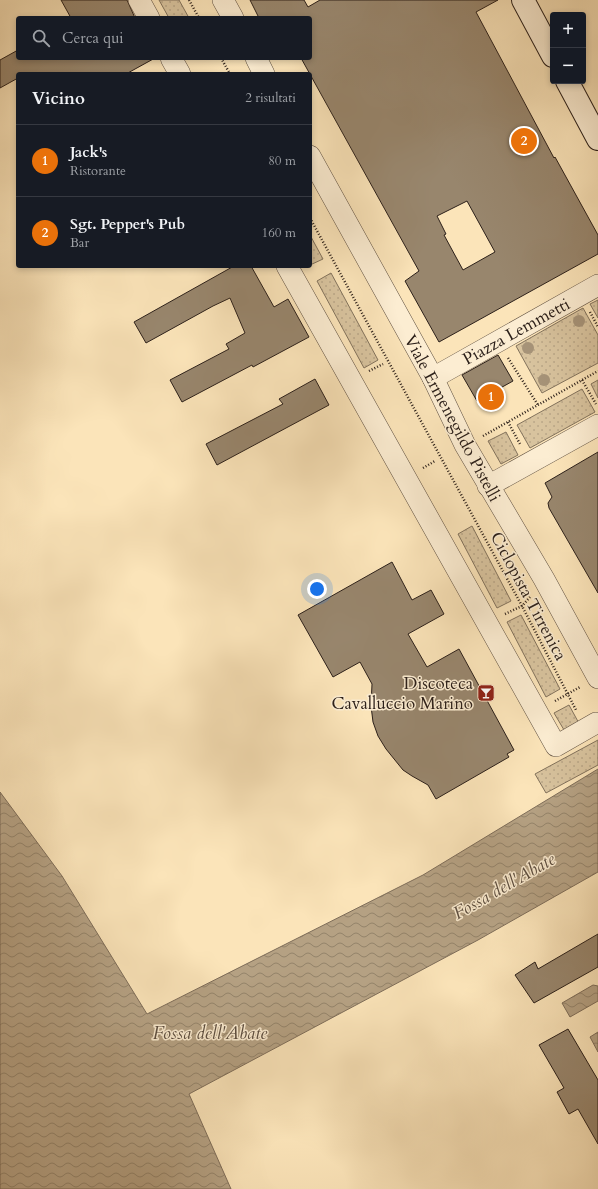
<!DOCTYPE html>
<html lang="it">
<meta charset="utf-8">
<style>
:root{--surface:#171b24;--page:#242831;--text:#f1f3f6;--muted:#9ea1a6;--line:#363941;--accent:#d93025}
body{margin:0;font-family:Cardo,serif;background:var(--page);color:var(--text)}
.controls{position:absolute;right:12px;top:12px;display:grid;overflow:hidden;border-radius:4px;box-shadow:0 2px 6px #0003}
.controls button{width:36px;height:36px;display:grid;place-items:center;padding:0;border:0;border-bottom:1px solid var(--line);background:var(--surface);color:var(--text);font:20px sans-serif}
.you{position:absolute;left:317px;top:589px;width:14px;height:14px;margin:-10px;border:3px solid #fff;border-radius:50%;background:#1a73e8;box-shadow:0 0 0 6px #1a73e833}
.badge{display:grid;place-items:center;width:26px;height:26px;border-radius:50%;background:var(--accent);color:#fff;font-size:13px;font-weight:700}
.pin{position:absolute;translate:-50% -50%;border:2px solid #fff;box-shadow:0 1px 4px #0006}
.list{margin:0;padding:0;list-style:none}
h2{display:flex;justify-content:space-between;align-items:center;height:52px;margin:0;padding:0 16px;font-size:17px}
h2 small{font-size:13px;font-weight:400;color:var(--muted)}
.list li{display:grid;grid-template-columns:26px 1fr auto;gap:12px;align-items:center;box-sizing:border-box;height:72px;padding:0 16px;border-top:1px solid var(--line)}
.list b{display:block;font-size:15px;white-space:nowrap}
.list p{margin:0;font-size:13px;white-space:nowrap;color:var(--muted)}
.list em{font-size:13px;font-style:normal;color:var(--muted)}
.icon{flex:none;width:22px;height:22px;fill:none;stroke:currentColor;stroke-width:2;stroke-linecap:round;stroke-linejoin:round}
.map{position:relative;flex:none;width:598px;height:1189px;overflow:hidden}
.search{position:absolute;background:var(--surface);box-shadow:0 2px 6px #0003;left:16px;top:16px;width:296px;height:44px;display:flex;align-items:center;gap:10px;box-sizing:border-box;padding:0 14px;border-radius:4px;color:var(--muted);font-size:15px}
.panel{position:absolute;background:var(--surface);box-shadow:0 2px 6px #0003;left:16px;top:72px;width:296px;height:196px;border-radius:4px}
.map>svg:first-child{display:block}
</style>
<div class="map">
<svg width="598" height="1189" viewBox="0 0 598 1189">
<defs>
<pattern id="grass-dots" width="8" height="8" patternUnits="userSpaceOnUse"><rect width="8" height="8" fill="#d8c39e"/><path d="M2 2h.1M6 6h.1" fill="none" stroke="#baa788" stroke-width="1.8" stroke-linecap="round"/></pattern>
<pattern id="water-waves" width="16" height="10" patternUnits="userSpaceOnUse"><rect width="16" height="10" fill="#b5a183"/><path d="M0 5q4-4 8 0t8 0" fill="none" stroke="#93836a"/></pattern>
</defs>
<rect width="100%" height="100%" fill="#fbe4b9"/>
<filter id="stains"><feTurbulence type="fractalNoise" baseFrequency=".005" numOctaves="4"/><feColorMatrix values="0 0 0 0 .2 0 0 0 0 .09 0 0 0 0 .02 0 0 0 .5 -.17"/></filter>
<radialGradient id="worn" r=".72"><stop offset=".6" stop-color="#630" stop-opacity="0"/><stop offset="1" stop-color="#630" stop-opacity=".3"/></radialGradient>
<!-- grass -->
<g fill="url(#grass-dots)" stroke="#82725c">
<path d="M159,0H179L189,18H169Z"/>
<path d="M310,235L323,259L310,265Z"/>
<path d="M331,273L378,360L364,368L317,281Z"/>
<path d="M598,300V318L590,304Z"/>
<path d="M583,308L598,335V363L542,393L516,346Z"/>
<path d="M598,380V398L591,384Z"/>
<path d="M582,389L595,412L530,448L517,425Z"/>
<path d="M506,432L518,455L501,464L488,441Z"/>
<path d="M472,526L511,601L497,608L458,534Z"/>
<path d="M521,615L560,689L546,697L507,622Z"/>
<path d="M569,705L581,727L567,735L554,713Z"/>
<path d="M598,740V765L546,793L535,774Z"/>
</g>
<!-- water -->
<g fill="url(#water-waves)" stroke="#7e6d59">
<path d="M598,769V872L478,940L189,1094L231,1189H0V792L62,876L147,1014L423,875Z"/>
<path d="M593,985L598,986V1001L570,1017L562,1003Z"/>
<path d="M598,1032V1052L590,1037Z"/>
</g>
<!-- building -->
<g fill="#98866d" stroke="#2c201a" fill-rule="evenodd">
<path d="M61,0H127L135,18H71Z"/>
<path d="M250,0H304L308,7L320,0H498L476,12L554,158L555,157L598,235V254L439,342L405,281L419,271L301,58H310V18H259ZM467,201L495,252L463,270L444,235L446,234L437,216Z"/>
<path d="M18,50V58H155L126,74H18V78L0,88V60Z"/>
<path d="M234,266H251L274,307L288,299L309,337L253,367L252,365L182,402L170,380L229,349L226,344L245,333L230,298L213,306L146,343L134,322Z"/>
<path d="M498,355L513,381L477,401L462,375Z"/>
<path d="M315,379L329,405L217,465L206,444L283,404L279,399Z"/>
<path d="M598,452V593L549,508L548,503L552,497L545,483Z"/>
<path d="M392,562L412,600L431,590L444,614L408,634L427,667L459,649L514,750L507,754L509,757L436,799L428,785L412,776L403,770L386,749L378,736L373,722L371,706L372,684L360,662L333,677L298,615Z"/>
<path d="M598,934V967L534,1003L515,975L535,962L538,969Z"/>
<path d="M568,1029L598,1080V1144L578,1109L569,1114L557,1092L564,1088L539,1045Z"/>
</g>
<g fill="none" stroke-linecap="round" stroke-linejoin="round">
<defs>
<g id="street">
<path d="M139,0L149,18"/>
<path d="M223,0L233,18"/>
<path d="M171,58L180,74"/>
<path d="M256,58L264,74"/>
<path d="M310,156L433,378L465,445L544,579L598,678"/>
<path d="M287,266L556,746L596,723"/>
<path d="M433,378L598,285"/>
<path d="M488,486L598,425"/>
</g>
<g id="secondary">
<path d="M523,0L553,56"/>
<path d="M567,81L598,139"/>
</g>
</defs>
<!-- street casing -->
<use href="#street" stroke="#605142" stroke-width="22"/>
<!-- secondary casing -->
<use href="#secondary" stroke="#2c201a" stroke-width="24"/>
<!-- path -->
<g stroke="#2c201a" stroke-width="2.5" stroke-dasharray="1 2" stroke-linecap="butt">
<path d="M189,0L199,18"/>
<path d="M221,58L230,74"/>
<path d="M310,218L522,606L576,710"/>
<path d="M590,312L598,327"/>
<path d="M508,358L538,405"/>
<path d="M369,371L383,364"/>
<path d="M582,380L596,404"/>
<path d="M508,422L520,444"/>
<path d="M483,436L598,371"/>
<path d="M423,468L435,461"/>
<path d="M505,614L522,606L530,597"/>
<path d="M555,701L580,687"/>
</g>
<!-- street -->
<use href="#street" stroke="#fcedd2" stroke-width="21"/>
<!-- secondary -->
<use href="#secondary" stroke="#fcedd2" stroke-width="22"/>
</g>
<!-- trees -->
<g fill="#a69378">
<circle cx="579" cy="321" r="6"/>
<circle cx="528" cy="348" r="6"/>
<circle cx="544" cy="380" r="6"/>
</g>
<!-- icons -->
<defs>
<symbol id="bar-square" viewBox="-11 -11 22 22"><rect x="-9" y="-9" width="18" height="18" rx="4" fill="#8f2418" stroke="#fcedd2"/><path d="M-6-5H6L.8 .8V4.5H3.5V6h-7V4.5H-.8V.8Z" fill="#fff"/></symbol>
</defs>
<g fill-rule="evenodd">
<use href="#bar-square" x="476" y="683" width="20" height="20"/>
</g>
<g text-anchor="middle" stroke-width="3" stroke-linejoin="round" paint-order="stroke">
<!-- street labels -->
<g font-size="17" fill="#2c201a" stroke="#fcedd2">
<text transform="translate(516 331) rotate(-29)" y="6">Piazza Lemmetti</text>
<text transform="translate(453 418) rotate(62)" y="6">Viale Ermenegildo Pistelli</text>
<text transform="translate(529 596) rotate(62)" y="6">Ciclopista Tirrenica</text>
</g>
<!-- poi labels -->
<g font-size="17" fill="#2c201a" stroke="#fcedd2" text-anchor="end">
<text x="473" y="689">Discoteca<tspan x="473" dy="20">Cavalluccio Marino</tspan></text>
</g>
<!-- water labels -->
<g font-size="18" font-style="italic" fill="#5c4d3f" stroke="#fcedd2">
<text transform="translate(504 886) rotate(-30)" y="6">Fossa dell'Abate</text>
<text x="210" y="1039">Fossa dell'Abate</text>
</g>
</g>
<rect width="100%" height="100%" filter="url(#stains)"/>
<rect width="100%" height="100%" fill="url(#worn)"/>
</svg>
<div class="controls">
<button>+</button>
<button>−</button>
</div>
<div class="you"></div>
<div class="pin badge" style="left:491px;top:397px;background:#e8710a">1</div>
<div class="pin badge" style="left:524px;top:141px;background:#e8710a">2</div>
<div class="search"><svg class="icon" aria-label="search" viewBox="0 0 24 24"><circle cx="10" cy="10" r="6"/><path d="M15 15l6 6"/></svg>Cerca qui</div>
<section class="panel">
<h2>Vicino<small>2 risultati</small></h2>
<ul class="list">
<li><span class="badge" style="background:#e8710a">1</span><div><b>Jack's</b><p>Ristorante</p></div><em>80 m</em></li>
<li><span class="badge" style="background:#e8710a">2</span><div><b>Sgt. Pepper's Pub</b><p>Bar</p></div><em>160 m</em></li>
</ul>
</section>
</div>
